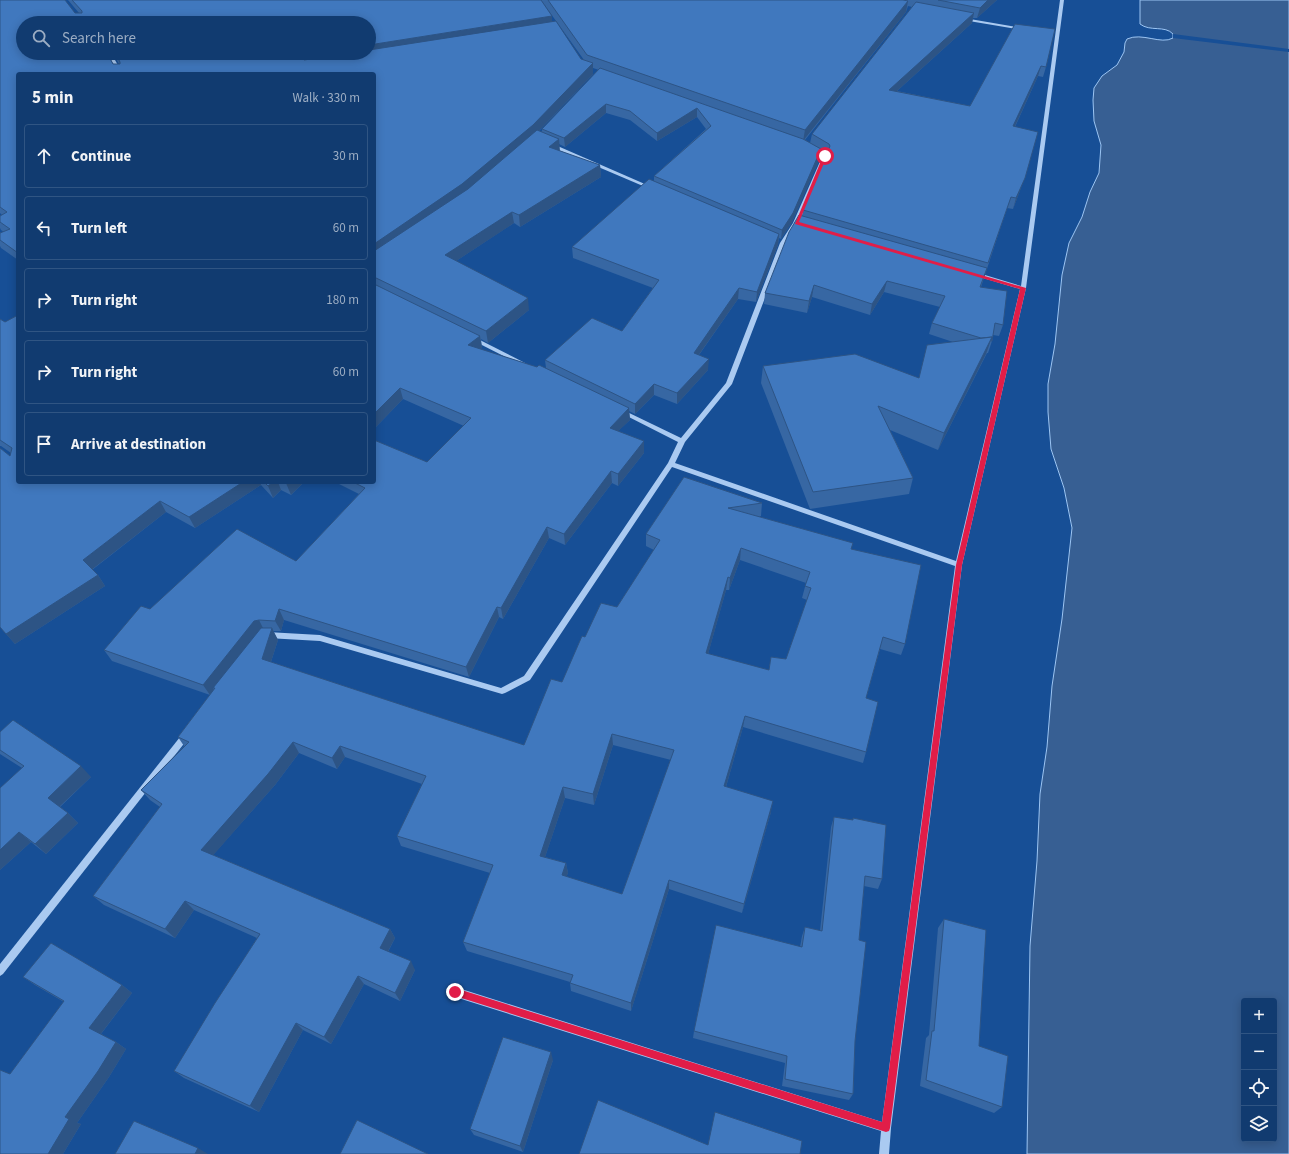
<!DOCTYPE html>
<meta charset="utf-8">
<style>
:root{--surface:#113b70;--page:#1e4678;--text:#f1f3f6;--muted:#9cadc3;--line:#305583}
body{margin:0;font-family:"Source Sans 3",sans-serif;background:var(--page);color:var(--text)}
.controls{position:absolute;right:12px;bottom:12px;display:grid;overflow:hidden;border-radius:4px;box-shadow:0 2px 10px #0003}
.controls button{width:36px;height:36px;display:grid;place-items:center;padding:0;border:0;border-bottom:1px solid var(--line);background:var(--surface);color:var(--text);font:20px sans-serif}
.stop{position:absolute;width:12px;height:12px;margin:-9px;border:3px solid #e11d48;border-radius:50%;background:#fff}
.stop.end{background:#e11d48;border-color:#fff;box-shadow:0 1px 4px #0008}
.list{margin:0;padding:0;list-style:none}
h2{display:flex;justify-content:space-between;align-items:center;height:52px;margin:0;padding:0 16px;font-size:17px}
h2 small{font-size:13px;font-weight:400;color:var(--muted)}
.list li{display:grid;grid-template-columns:26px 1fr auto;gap:12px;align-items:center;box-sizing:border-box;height:64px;margin:0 8px 8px;padding:0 8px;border:1px solid var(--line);border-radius:4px}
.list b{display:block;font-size:15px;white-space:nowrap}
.list em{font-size:13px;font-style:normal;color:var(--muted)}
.icon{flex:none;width:22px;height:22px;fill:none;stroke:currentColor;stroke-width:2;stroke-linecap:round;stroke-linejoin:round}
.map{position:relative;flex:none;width:1289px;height:1154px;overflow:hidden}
.search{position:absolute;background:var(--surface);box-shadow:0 2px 10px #0003;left:16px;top:16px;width:360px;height:44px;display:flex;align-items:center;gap:10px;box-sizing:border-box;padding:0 14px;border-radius:22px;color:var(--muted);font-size:15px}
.panel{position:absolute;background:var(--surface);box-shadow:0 2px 10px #0003;left:16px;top:72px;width:360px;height:412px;border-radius:4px}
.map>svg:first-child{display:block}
</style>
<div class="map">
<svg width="1289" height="1154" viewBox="0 0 1289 1154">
<rect width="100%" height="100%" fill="#174f96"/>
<!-- water -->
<path fill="#375f93" stroke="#9cc5f3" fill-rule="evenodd" d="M1140,0H1289V1154H1027L1030,946L1037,861L1040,794L1047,747L1052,686L1062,619L1072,528L1064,488L1051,449L1048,412V384L1055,344L1062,275L1069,243L1082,217L1090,192L1099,173L1101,145L1094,121L1093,100L1094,88L1102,76L1117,65L1124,52L1125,43L1127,39C1142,32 1161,45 1173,38V34C1165,25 1150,32 1140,24ZM1244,1001H1274V1139H1244Z"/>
<!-- pier -->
<path fill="#174f96" d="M1173,34L1289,49V52L1173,38Z"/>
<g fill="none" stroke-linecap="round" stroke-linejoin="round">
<!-- minor -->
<g fill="#aacaf1" fill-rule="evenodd">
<path d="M1060,0H1064L1026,288L962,565L891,1128L889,1154H879L881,1131L455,997L452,995L450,992L452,989L455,987L882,1122L955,566L672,467L530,680L505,693L502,694L320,641L267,638L264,637L263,635L264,633L267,632L320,635L501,688L524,676L668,463L678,442L619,412L618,411L621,409L623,410L681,438L726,383L780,243L793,223L822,157L811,151V149H813L827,156L799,223L786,243L732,384L685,442L675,463L956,561L1020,289L973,275L972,274L975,272L1021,286Z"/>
<path d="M964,18L1023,28L1025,29L1023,30L963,20L962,19Z"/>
<path d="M107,53H111L123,74H119Z"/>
<path d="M549,144H553L654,188L650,189L549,146Z"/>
<path d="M474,337L527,364L528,365L527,366H523L472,340V338Z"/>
<path d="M187,731L190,732L191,734L190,736L3,974L0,976V964L184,732Z"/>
</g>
</g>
<!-- wall -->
<g fill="#3767a3" fill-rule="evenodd">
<path d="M0,0L75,13H79L68,0H541L552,16V21L581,59L584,60L541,0H997L977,18H973L972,23L897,91L970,106L1015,24L1046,67L1043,77L1038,76L1015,127L1021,188L1013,209L1007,208L981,287L1003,325L999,336L993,335L992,341L988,353H987L938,450L890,430L913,478L909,494L810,509L761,383L763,366L919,378L953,342L929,334L932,323L940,307L884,292L870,315L812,297L807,313L764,304L765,293L802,216L803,210L826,154L821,151L820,158L792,222L781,239L779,238L778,245L756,302L738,299L699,355L708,370L677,404L654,395L635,414L629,411L630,420L618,431L644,453L618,486L612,483L565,545L549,538L503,619L499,617L469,677L284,620L281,631H273L278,640L271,662L524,745L562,682L585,637L617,607L654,550L646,546V534L684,477L762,503L761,516H758L852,549L905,644L901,655L880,649L866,698V752L863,763L743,727L726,787L771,812L742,913L669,889L631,1011L571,991L570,983V982L467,951L463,942L490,873L401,846L397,836L422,784L345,757L337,769L299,753L275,785L213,855L390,929L395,938L388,952L415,970L400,1001L364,984L331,1044L303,1030L259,1112L184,1078L174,1071L257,938L194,910L175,938L104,905L93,896L160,807L150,800L141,790L184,746L178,737L210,695L112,661L104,650L150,609L296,561L359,494L335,482H374L427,462L464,426L403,399L374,429V74H18V260L1,248L0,246V233L4,232L1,230L0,228V216L2,215L0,213ZM908,6L912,7L812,134L810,143L805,140L906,12ZM23,23L369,53H113L119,64H113ZM593,68L599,70L542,129V132L539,131L593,74ZM606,113L630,120L657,141L697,117L706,129L654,176V181L572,247L573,258L653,288L622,331L545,360L546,368L537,367L480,349L482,348L481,339L488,343L529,310L456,261L514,223L520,227L601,177L600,165L559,151V144L565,147ZM740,560L806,583L802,598L807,600L786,659L771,657L769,670L708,654L726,590H729ZM613,745L671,760L622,894L566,877L568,873L566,863L545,857L565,798L594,805Z"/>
<path d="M0,319L5,322L18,482H304L291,495L281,490L273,498L261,485L195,528L166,512L92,570L98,575L105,586L15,644L0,627V448L10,456L11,453L1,446H0Z"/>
<path d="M0,732L91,777L60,807L68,813L78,823L46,854L31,842L0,870L22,768L0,754Z"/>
<path d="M834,817L853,820V818L882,879L878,889L864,886L859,940L853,1094L849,1100L782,1086L785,1063L693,1038L694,1031L800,947L802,936L805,927L820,931L831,827Z"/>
<path d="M944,919L979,1046L1002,1107L994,1113L920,1086L926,1038L929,1035L938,928Z"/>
<path d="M23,977L122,985L132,993L101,1034L116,1042L126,1049L109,1077L77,1123L81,1124L63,1154H0L10,1074L64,1002L35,985Z"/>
<path d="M553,1060L523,1152L474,1135L470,1129Z"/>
</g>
<!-- shaded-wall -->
<g fill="#2d5485">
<path d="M988,0H997L977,18L980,8Z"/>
<path d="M908,1L906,12L803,141L805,130Z"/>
<path d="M974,13L972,23L887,100L889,90Z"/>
<path d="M552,16V27L307,67L301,57L304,55L320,53H369V45Z"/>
<path d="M593,63V74L534,136L464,196L374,258V244Z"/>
<path d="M1041,66L1038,76L1010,137L1013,126Z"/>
<path d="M606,104V113L565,147L564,138Z"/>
<path d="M697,108V117L657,141V133Z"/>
<path d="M559,139L560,151L549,147Z"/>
<path d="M821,149L820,158L792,222L781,239L782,230Z"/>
<path d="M600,165L601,177L520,227L519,215Z"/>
<path d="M1025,178L1021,188L1013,209L1016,198Z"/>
<path d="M512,212L514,223L447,267L445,255Z"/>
<path d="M779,234L778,245L756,302L757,292Z"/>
<path d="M887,281L884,292L870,315L872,304Z"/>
<path d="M814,285L812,297L807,313L809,301Z"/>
<path d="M739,288L738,299L693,363L694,353Z"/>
<path d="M528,298L529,310L488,343L486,331Z"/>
<path d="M480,336L482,348L470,357L468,345Z"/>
<path d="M992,337L986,354L938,450L944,433Z"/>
<path d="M709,359L708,370L677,404V393Z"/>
<path d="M654,384V395L635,414V404Z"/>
<path d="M400,388L403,399L374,429V414Z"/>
<path d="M629,408L630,420L610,439V428Z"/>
<path d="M644,441V453L618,486V474Z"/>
<path d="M611,471L612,483L565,545L564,534Z"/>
<path d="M243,482H260L261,485L195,528L189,517Z"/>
<path d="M273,482H278L281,490L273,498L268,486Z"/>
<path d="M287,482H304L291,495L286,483Z"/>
<path d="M160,501L166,512L90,571L83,560Z"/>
<path d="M547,527L549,538L503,619L501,608Z"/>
<path d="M741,548L740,560L729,590L730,578Z"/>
<path d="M98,575L105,586L15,644L6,634Z"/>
<path d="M728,577L726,590L705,665L706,653Z"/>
<path d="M497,607L499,617L469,677L466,667Z"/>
<path d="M279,609L284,620L281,631L275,621Z"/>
<path d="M259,620L264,630L213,688L214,690L210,695L203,685L254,621Z"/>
<path d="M272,628L278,640L268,671L262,659Z"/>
<path d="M745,716L743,727L723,797L724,786Z"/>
<path d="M612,734L613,745L594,805L593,794Z"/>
<path d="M293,742L299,753L275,785L209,860L201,850Z"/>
<path d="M340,746L345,757L337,769L332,758Z"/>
<path d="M81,766L91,777L58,808L48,798Z"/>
<path d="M563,787L565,798L542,866L540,856Z"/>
<path d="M773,801L771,812L742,913L744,904Z"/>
<path d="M68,813L78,823L46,854L35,844Z"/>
<path d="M19,832L31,842L0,870V850Z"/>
<path d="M566,863L568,873L563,885L562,875Z"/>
<path d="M669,880V889L631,1011V1003Z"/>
<path d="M185,901L194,910L175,938L165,929Z"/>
<path d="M390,929L395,938L385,957L380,948Z"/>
<path d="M411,961L415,970L400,1001L395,993Z"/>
<path d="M358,976L364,984L331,1044L324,1037Z"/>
<path d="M122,985L132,993L100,1035L89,1028Z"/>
<path d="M296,1023L303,1030L259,1112L250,1106Z"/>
<path d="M116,1042L126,1049L109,1077L77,1123L81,1124L63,1154H48L65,1117Z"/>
<path d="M551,1052L553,1060L523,1152L520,1146Z"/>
<path d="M198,1148L208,1154H195Z"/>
</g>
<!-- building -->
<g fill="#4078be" stroke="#2d5485" fill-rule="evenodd">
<path d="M0,0H65L75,13H82V11L72,0H541L552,16L369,45V23H23V53H107L113,64H120V62L115,53H320L304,55L301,57L304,60L351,53H369V50L556,21L581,59L593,63L533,125L462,184L374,244V74H18V253L0,240V233L10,229L0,222V216L7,212L0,207Z"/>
<path d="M548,0H903L908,1L805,130L587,55Z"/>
<path d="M938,0H988L980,8Z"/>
<path d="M916,2L974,13L889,90L970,106L1015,24L1055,29L1046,67L1041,66L1013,126L1038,132L1025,178L1016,198L1011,197L988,263L803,210L830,146L829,144L812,134Z"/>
<path d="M600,68L803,139L821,149L793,213L782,230L654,176L711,126L697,108L657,133L630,111L606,104L564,138L542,129Z"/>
<path d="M537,130L559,139L549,147L600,165L519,215L512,212L445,255L528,298L486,331L374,277V251L468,189Z"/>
<path d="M649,179L779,234L757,292L739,288L694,353L709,359L677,393L654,384L635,404L545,360L592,318L622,331L659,280L572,247Z"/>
<path d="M799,215L987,268L980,287L1007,291L1003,325L995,323L992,341H991L992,337L981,338L932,323L945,296L887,281L872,304L814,285L809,301L765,293L789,232Z"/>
<path d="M374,284L480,336L468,345L537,367L539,365L629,408L610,428L644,441L618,474L611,471L564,534L547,527L501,608L497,607L466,667L279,609L275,621L259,620L254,621L203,685L104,650L141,606L150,609L237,529L296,561L365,488L353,482H374V440L427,462L471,418L400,388L374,414Z"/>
<path d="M18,315V482H243L189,517L160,501L83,560L98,575L6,634L0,627V448L10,456L12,448L0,440V319L5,322Z"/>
<path d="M992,337L944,433L878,406L913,478L813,492L763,366L855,354L919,378L927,345Z"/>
<path d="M684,477L762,503L728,508L853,543L851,549L921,565L905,644L883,637L866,698L878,702L866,752L745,716L724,786L773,801L744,904L669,880L631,1003L570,983L573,975L463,942L493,865L397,836L426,776L340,746L332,758L293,742L268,774L201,850L390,929L380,948L411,961L395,993L358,976L324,1037L296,1023L250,1106L174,1071L215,1003L260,934L185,901L165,929L93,896L162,804L141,790L189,742L178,737L215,688H213L261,628H272L262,659L524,745L551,679L562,682L582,636L585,637L601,603L617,607L660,540L646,534ZM741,548L810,572L805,586L811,588L786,659L771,657L769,670L706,653L728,577L730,578ZM612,734L674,750L622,894L562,875L566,863L540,856L563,787L593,794Z"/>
<path d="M264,482H273L268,486Z"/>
<path d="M13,720L81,766L48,798L68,813L35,844L19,832L0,850V788L24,766L0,750V732Z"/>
<path d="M834,817L853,820V818L886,825L882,879L865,876L859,940L866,942L855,1041L853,1094L785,1079L787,1056L694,1031L716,925L802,947L805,927L822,931Z"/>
<path d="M944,919L986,930L979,1046L1008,1056L1002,1107L926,1080L932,1031H934Z"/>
<path d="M51,943L122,985L89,1028L116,1042L98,1071L65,1117L69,1119L48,1154H0V1070L10,1074L64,1001L23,977Z"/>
<path d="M503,1037L551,1052L520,1146L470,1129Z"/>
<path d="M598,1100L708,1145L715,1112L802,1141L800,1154H579Z"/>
<path d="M357,1120L428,1154H340Z"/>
<path d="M134,1121L198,1148L195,1154H115Z"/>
</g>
<!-- route -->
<path fill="#e11d48" d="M825,155L827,156L799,222L1026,288L962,565L890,1128L889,1131L886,1132L455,996L452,995L450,992L452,989L455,988L882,1122L956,565L1020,289L795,224L823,156Z"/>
</svg>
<div class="controls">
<button>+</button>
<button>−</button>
<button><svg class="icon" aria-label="locate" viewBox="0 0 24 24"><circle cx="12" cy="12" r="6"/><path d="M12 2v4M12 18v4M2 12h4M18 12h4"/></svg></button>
<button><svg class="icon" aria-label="layers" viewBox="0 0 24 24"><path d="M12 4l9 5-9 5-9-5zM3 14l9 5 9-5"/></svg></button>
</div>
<div class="stop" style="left:825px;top:156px"></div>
<div class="stop end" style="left:455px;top:992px"></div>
<div class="search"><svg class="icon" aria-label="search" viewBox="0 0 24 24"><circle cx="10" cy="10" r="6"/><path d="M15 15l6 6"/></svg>Search here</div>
<section class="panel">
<h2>5 min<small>Walk · 330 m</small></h2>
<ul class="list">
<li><svg class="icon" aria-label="ahead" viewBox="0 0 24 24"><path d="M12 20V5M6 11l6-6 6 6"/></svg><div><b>Continue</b></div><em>30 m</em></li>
<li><svg class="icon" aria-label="left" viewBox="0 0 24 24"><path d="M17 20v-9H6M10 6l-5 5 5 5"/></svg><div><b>Turn left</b></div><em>60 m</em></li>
<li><svg class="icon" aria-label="right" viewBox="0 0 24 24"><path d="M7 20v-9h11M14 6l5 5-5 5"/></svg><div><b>Turn right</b></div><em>180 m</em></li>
<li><svg class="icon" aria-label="right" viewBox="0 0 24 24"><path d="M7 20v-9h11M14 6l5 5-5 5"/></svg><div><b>Turn right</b></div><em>60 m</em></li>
<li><svg class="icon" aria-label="arrive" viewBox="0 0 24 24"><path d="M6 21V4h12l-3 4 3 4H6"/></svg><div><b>Arrive at destination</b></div></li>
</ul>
</section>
</div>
